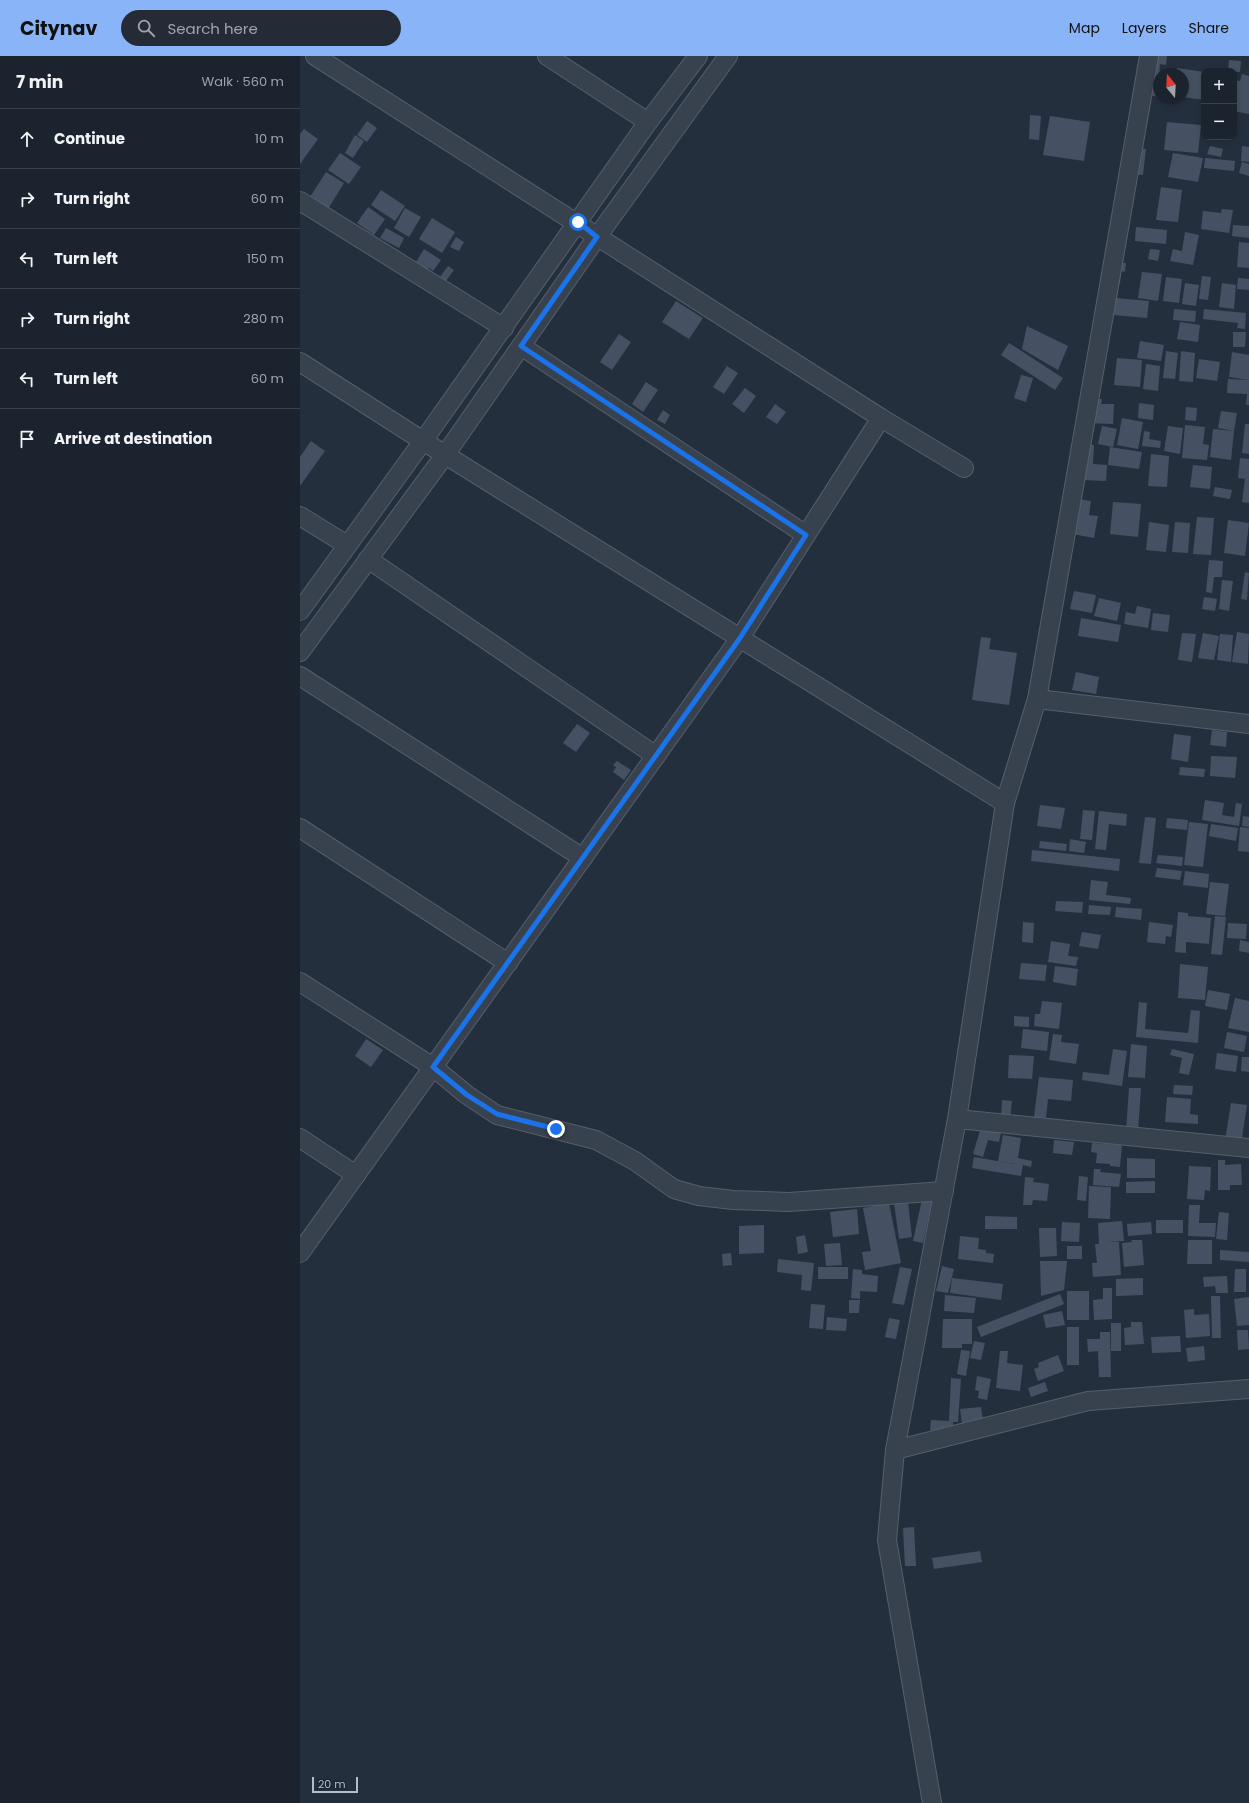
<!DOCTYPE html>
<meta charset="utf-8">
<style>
:root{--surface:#1b232e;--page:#242b36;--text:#f1f3f6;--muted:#a0a4aa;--line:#39404a;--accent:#8ab4f8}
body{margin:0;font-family:Poppins,sans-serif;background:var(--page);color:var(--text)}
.controls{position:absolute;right:12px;top:12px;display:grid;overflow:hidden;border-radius:8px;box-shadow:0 2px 6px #0003}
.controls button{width:36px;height:36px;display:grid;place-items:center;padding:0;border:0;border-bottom:1px solid var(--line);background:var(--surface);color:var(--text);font:20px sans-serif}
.compass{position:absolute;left:853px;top:12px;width:36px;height:36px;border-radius:50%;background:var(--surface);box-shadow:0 2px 6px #0003;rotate:342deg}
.scale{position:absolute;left:12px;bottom:10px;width:46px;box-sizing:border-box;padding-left:4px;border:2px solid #b4bcc9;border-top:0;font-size:11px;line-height:14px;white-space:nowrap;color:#b4bcc9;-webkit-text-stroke:3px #1d2633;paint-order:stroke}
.stop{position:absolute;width:12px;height:12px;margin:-9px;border:3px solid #1a73e8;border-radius:50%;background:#fff}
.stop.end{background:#1a73e8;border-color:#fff;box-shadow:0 1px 4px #0008}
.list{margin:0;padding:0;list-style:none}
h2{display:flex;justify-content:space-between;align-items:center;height:52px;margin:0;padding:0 16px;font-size:17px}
h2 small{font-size:13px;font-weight:400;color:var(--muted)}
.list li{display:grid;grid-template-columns:26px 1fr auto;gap:12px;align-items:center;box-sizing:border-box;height:60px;padding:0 16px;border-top:1px solid var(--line)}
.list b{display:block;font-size:15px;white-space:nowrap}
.list em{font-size:13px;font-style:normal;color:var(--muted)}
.icon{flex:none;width:22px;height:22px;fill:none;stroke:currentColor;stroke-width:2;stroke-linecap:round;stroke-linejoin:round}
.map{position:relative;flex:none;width:949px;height:1747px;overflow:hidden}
header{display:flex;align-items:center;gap:24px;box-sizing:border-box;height:56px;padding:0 20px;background:var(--accent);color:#111}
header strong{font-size:19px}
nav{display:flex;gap:22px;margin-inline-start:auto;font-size:14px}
.search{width:280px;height:36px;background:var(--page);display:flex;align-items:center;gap:10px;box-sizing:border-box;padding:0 14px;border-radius:22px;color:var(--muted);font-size:15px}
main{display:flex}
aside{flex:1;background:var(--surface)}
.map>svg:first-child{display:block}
</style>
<header>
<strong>Citynav</strong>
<div class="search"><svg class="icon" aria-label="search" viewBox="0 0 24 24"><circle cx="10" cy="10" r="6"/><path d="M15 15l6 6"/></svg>Search here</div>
<nav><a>Map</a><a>Layers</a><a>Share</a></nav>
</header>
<main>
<aside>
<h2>7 min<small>Walk · 560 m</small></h2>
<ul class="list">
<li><svg class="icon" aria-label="ahead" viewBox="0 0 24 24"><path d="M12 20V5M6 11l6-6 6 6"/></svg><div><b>Continue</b></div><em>10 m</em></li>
<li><svg class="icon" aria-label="right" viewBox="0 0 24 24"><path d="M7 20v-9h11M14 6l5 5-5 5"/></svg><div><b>Turn right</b></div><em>60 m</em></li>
<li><svg class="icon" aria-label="left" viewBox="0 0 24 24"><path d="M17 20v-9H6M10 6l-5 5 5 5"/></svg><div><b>Turn left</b></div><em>150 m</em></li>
<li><svg class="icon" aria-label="right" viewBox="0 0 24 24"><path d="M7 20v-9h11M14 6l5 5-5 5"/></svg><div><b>Turn right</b></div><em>280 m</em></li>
<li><svg class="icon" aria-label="left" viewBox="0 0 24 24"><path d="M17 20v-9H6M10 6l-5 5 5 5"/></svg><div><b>Turn left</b></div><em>60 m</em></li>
<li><svg class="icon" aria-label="arrive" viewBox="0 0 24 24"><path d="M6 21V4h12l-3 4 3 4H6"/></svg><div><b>Arrive at destination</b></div></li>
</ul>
</aside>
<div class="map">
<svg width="949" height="1747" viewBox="0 0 949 1747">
<rect width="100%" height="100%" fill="#242f3e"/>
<!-- building -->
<g fill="#455162">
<path d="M854,0H867L866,9L860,8L859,23L851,21Z"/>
<path d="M929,4L941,5L940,16L928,15Z"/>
<path d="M877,12L904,16V44L883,41V18H876Z"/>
<path d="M942,18L949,20V58L934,55V24L940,25Z"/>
<path d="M849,25L859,26V41L847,39Z"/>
<path d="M730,59L741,60L739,84L729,83Z"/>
<path d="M750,60L790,66L784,105L743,99Z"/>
<path d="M67,65L77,72L67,86L57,79Z"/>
<path d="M867,66L901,69L898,97L864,94Z"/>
<path d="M4,73L18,83L0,108V78Z"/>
<path d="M55,79L64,85L53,102L45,97Z"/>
<path d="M910,90L923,93L921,101L907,98Z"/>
<path d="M942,90L949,91V106L941,105Z"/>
<path d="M835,92L846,93L843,119L832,118Z"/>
<path d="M40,97L61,111L49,128L28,114Z"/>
<path d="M873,97L903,102L898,126L868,121Z"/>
<path d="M905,102L935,105L934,115L904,112Z"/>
<path d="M942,106L949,108V120L939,117Z"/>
<path d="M26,116L44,127L28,153L10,141Z"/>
<path d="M861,131L882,134L878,166L856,164Z"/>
<path d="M81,134L105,150L95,165L71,149Z"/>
<path d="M68,151L85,163L74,179L57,167Z"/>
<path d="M105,152L121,161L109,181L94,172Z"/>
<path d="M922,153L933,154L929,177L901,173L903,155L921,157Z"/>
<path d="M132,162L155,176L142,197L119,183Z"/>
<path d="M933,169L949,170V182L932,180Z"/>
<path d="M836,171L867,174L866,188L835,185Z"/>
<path d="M86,172L104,182L99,192L80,182Z"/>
<path d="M885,176L899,179L893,209L870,205L873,193L882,195Z"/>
<path d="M156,181L164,186L159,195L150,191Z"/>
<path d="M939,186L949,187V212L937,211Z"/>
<path d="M124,193L141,204L133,215L129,212L127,214L116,206Z"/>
<path d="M850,193L860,194L858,205L848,203Z"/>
<path d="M810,205L826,207L825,216L821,215L820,228L807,226Z"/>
<path d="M148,210L154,214L146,225L140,221Z"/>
<path d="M842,216L862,218L858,245L838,242Z"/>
<path d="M902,220L911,221L908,244L899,243Z"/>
<path d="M866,221L882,223L879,247L863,245Z"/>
<path d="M938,222L949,223V234L937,233Z"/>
<path d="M885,227L899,229L896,250L882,248Z"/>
<path d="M922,227L936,229L934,253L919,251Z"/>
<path d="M816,242L849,245L847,262L814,259Z"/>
<path d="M376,245L403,262L389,283L362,266Z"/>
<path d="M874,253L896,255L895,266L873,264Z"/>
<path d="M904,253L946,257L945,273L937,272L938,267L903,263Z"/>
<path d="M880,266L900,269L898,286L877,283Z"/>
<path d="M727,270L768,290L758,314L722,293Z"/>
<path d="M933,276H946L945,291H933Z"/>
<path d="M319,278L331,286L312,314L300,306Z"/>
<path d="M840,285L864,289L861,305L837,302Z"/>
<path d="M709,287L763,322L755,334L701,299Z"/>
<path d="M866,295L878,297L875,323L863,322Z"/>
<path d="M881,295L895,297L893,326L879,325Z"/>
<path d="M932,296L949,299V324L929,321Z"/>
<path d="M817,302L842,304L840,331L814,329Z"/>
<path d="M899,303L920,306L917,325L896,322Z"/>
<path d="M846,308L860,310L858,335L843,333Z"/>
<path d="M427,310L438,317L424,338L413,331Z"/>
<path d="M721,319L733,322L726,346L714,342Z"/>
<path d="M928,323L949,324V349H946L947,338L927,337Z"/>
<path d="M346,326L358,334L343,356L332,348Z"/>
<path d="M445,332L456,340L444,357L432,348Z"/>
<path d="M790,343H802L801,348H814L813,368L789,367Z"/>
<path d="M839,347L854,349L853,364L838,362Z"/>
<path d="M475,348L486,356L477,368L466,361Z"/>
<path d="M886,351L897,352L896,365L885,364Z"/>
<path d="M363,354L370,359L365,368L357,364Z"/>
<path d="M921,355L937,357L934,375L918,372Z"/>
<path d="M822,362L843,366L838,393L817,389Z"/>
<path d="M945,368H949V398L942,397Z"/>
<path d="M885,369L905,371L903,388L909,389L907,404L882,402Z"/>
<path d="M802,370L817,373L813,391L798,388Z"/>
<path d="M868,370L883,372L880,398L864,395Z"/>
<path d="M913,373L934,375L931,404L910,401Z"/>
<path d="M844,375L850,376L849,383L861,385L860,392L842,390Z"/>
<path d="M11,385L25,395L0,430V401Z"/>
<path d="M785,388L794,389L793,408L807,409L806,425L782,424Z"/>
<path d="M810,391L842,396L839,413L808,409Z"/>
<path d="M851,398L869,400L867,431L848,430Z"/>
<path d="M940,402L949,403V447L942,446L945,423L938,422Z"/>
<path d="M893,409L912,411L910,433L890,431Z"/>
<path d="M915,431L932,434L930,443L913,440Z"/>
<path d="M778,443L791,445L789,459L798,460L794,482L772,478Z"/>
<path d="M813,446L841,448L838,481L810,478Z"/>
<path d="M897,461L914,462L911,499L893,498Z"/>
<path d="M928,464L949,467L945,500L924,497Z"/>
<path d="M849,466L869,469L866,496L846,494Z"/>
<path d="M875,466L890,467L888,497L872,496Z"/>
<path d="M909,504L923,505L922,521H914L912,537L906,536Z"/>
<path d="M945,516L949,517L947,544L941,543Z"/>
<path d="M922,524L933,525L929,555L919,553Z"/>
<path d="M774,535L796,539L792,557L770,553Z"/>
<path d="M904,541L917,543L915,555L902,553Z"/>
<path d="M799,542L821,547L817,565L794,560Z"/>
<path d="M837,550L851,553L848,572L824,568L826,556L835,558Z"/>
<path d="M853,557L870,559L868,576L851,574Z"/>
<path d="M781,562L821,569L818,586L778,580Z"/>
<path d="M937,576L949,578L948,608L932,606Z"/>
<path d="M882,577L896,578L892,606L878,604Z"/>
<path d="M903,577L919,580L914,604L898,602Z"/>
<path d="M920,578L933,579L931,606L917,604Z"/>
<path d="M681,581L691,582L689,593L717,597L709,649L672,644Z"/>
<path d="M776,616L799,621L796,638L772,634Z"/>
<path d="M277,668L290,677L276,696L263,687Z"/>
<path d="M912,674L927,676L926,691L910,689Z"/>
<path d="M874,678L891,680L888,706L871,703Z"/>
<path d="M911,700L937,701L935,722L910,720Z"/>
<path d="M317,705L331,714L324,724L313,716L316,711L313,709Z"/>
<path d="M880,711L905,713L904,721L879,719Z"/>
<path d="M905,744L924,747L922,759L934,761L936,747L942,748L939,770L902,764Z"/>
<path d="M740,749L765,752L761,773L737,770Z"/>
<path d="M783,754L795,755L792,784L780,783Z"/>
<path d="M799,755L827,758L826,770L809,768L806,794L795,793Z"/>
<path d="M943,760L949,761V771L942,770Z"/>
<path d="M845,761L856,762L851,808L839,807Z"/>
<path d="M867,762L888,764L887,774L866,772Z"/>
<path d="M889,766L908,768L903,811L884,809Z"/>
<path d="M911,768L938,772L936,785L909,780Z"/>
<path d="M940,771L949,772V796L938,795Z"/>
<path d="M770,783L786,786L784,797L769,795Z"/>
<path d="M740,785L767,788L766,795L739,792Z"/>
<path d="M732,794L820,803L819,815L731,805Z"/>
<path d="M858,799L883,801L882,810L856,807Z"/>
<path d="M857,812L882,815L880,824L855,821Z"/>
<path d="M885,815L909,818L908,832L883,829Z"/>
<path d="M791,824L808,826L806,839L831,842L830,848L789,844Z"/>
<path d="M910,826L929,828L925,860L906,858Z"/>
<path d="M756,845L783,846L782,857L755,855Z"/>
<path d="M789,849L811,851L810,859L788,858Z"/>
<path d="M816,851L842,853L841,864L815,861Z"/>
<path d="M878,856L888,857V860L911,862L909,888L886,886V897L875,896Z"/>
<path d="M915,860L926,861L922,899L911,898Z"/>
<path d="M723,866L734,867L733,887L722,886Z"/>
<path d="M849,866L873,869L871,881L866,880L865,888L847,886Z"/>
<path d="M928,867L947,868L946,883L927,882Z"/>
<path d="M782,876L801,879L798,893L779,890Z"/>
<path d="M940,884L949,886V897L939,895Z"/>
<path d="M751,885L770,888L768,900L778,901L776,910L748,906Z"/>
<path d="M721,907L747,909L745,925L719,923Z"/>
<path d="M880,908L908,911L905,944L878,942Z"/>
<path d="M755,910L778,913L776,930L753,926Z"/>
<path d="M908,934L930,938L927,954L905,950Z"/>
<path d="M935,942L949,945V976L928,972Z"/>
<path d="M742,945L762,947L759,973L734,970L735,958H740Z"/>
<path d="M839,946L847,947L845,973L888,977L891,954L900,955L898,987L836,981Z"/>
<path d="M714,960L729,961V971L714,970Z"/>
<path d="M723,973L749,976L747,995L721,992Z"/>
<path d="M927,976L947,980L944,996L924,992Z"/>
<path d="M753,978L762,979L761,986L779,988L776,1008L749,1004Z"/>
<path d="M66,983L83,994L71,1011L55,1000Z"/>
<path d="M831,988L847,990L845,1022L828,1021Z"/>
<path d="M813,993L827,995L822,1030L782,1024L783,1016L809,1019Z"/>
<path d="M872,993L894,998L889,1019L879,1017L882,1002L870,999Z"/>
<path d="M917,997L938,1000L936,1016L915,1013Z"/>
<path d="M709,999L734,1000L732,1023L708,1022Z"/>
<path d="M942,1001H949V1016L941,1015Z"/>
<path d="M739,1021L773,1024L771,1045L748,1043L746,1062L734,1061Z"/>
<path d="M874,1029L893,1030L892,1039L873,1038Z"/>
<path d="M829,1032H841L838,1076L826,1075Z"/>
<path d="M867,1041L891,1043L890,1058L898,1059V1068L865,1066Z"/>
<path d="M702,1044L712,1045L710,1064L701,1063Z"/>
<path d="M931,1047L947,1049L941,1088L925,1085Z"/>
<path d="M681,1071L701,1076L699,1086L688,1084L683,1101L673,1098Z"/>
<path d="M703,1079L721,1082L718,1102L732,1105L731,1111L723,1109L721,1120L672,1112L674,1101L714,1108L698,1105Z"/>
<path d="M754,1084L774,1086L772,1099L753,1097Z"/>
<path d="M792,1087L822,1089L820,1111L810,1110V1108L796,1107L797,1097L791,1096Z"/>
<path d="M827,1102L855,1103V1122H827Z"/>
<path d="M918,1104H925V1109L941,1108L942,1129H930V1134H918Z"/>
<path d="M889,1110L911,1111L910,1135L905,1134L904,1144L887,1143Z"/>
<path d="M794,1113H801L800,1116L821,1118L819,1131L793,1129Z"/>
<path d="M779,1120L788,1121L786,1145L777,1144Z"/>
<path d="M725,1121L734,1122L733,1126L749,1128L747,1145L733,1144L732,1149H723Z"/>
<path d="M855,1125V1137H826V1126Z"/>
<path d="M789,1130L811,1131L810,1163L788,1162Z"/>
<path d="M622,1143L632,1146L623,1187L613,1185Z"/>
<path d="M608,1146L612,1181L599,1183L594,1147Z"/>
<path d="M589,1147L601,1207L565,1214L562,1196L571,1195L563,1152Z"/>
<path d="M889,1149H900L899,1167H916L915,1181L888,1180Z"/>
<path d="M557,1153L559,1178L533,1181L530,1156Z"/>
<path d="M919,1156L929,1157L927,1184L916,1183Z"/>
<path d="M685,1160L717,1161V1173H685Z"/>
<rect x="856" y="1164" width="27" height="13"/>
<path d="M822,1165L824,1185L808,1186H819L821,1219L793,1221L792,1207H797L795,1188H799L798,1167Z"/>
<path d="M762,1166L780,1167L779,1186L761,1185Z"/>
<path d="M851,1166L852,1178L828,1180L827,1168Z"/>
<path d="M464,1169V1197L439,1198V1170Z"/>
<path d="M739,1172H756L757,1200L740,1201Z"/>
<path d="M505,1179L508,1196L498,1198L496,1181Z"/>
<path d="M660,1180L679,1182L678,1193L686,1194V1197L694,1198L693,1207L658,1203Z"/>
<path d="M831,1184H842L844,1209L824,1211L822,1187L832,1186Z"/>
<path d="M888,1184H912V1208H887Z"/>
<path d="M540,1187L542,1209L526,1210L524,1188Z"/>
<rect x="767" y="1190" width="15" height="13"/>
<path d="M920,1194L949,1196V1206L920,1204Z"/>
<path d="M431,1197L432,1209L423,1210L422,1198Z"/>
<path d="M478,1203L514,1207L511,1235L501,1234L502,1219L477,1216Z"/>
<path d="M740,1205H767L764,1234L741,1240Z"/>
<path d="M642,1210L654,1213L648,1237L636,1235Z"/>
<rect x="518" y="1211" width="30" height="12"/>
<path d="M600,1211L612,1213L604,1249L592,1247Z"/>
<path d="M553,1213L562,1214V1218L578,1220L577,1236L560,1235V1243L551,1242Z"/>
<path d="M935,1213H946V1236H934Z"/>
<path d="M927,1220L928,1237H916L915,1230L904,1231L903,1221Z"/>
<path d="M652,1222L703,1228L701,1244L650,1237Z"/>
<path d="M843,1222V1239L816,1240V1223Z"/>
<path d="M803,1232H812V1263L794,1264L793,1244L803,1243Z"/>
<rect x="767" y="1235" width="22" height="29"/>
<path d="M760,1238L764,1248L681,1281L677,1271Z"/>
<path d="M645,1239L676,1242L674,1257L644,1255Z"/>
<path d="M911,1240H920L921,1282H912Z"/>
<path d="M949,1241V1269L937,1270L934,1243Z"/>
<path d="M549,1244H560L559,1257H549Z"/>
<path d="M511,1248L525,1249L523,1273L509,1272Z"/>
<path d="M894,1253V1259L909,1258L910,1280L886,1282L884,1254Z"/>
<path d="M762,1255L765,1269L746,1272L743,1259Z"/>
<path d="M527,1261L547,1263L546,1275L526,1274Z"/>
<path d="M589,1262L600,1264L596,1283L585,1281Z"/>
<path d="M643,1263H672V1288H662V1292H642Z"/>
<path d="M831,1266H842L844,1288L825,1289L824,1272L831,1271Z"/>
<rect x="811" y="1267" width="10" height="28"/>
<rect x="767" y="1271" width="12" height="38"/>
<path d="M937,1274H948L949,1293L938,1294Z"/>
<path d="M800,1276H810L811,1321H799L798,1295L788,1296L787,1283H800Z"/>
<path d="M880,1280L881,1296L852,1297L851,1281Z"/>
<path d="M674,1285L685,1287L681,1304L670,1302Z"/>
<path d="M904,1290L905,1304L888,1306L886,1292Z"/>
<path d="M661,1294L670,1295L666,1320L657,1318Z"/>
<path d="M700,1295H708L707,1307L723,1309L720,1335L696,1332Z"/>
<path d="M758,1299L764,1315L738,1325L734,1313L739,1311L738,1307Z"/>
<path d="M677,1320L691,1323L687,1344L678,1342L679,1335L675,1334Z"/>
<path d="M651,1322L661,1323L658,1366H653V1375L630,1374L631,1364L649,1365Z"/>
<path d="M745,1326L748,1335L731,1341L728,1332Z"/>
<path d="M681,1351L683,1364L662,1367L660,1353Z"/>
<path d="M614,1471L616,1510H605L603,1472Z"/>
<path d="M680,1495L682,1506L634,1513L632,1502Z"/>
</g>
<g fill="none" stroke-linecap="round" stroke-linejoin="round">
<defs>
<g id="minor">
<path d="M15,0L581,362L664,412"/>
<path d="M247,0L348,66"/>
<path d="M0,145L204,272"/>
<path d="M221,290L506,479"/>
<path d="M0,306L123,385L705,747"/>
<path d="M0,460L47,489"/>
<path d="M68,503L356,700"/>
<path d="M0,555L123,385L348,66L398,0"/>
<path d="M0,596L145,399L297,181L428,0"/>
<path d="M0,620L283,802"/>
<path d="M737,643L949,668"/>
<path d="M0,772L208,907"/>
<path d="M0,926L133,1011L167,1039L197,1059L296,1084L335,1105L374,1133L399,1140L433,1144L489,1146L644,1135"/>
<path d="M657,1063L949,1092"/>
<path d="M0,1082L56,1119"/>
<path d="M0,1197L440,582L581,362"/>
<path d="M595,1394L788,1345L949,1333"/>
<path d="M632,1747L587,1484L595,1394L657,1063L705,747L737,643L849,0"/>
</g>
</defs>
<!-- minor casing -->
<use href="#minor" stroke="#565f6c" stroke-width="20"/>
<!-- minor -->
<use href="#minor" stroke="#38414e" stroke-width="18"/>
</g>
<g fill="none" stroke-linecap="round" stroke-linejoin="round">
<!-- route -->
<path stroke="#1a73e8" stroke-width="5" d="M256,1073L197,1058L167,1039L133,1011L440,582L506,479L221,290L297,181L278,166"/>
</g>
</svg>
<div class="controls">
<button>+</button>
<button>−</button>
</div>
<svg class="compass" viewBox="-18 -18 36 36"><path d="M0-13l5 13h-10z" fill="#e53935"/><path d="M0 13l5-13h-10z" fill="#a0a4aa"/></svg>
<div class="scale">20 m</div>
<div class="stop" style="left:278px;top:166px"></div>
<div class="stop end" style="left:256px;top:1073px"></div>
</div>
</main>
